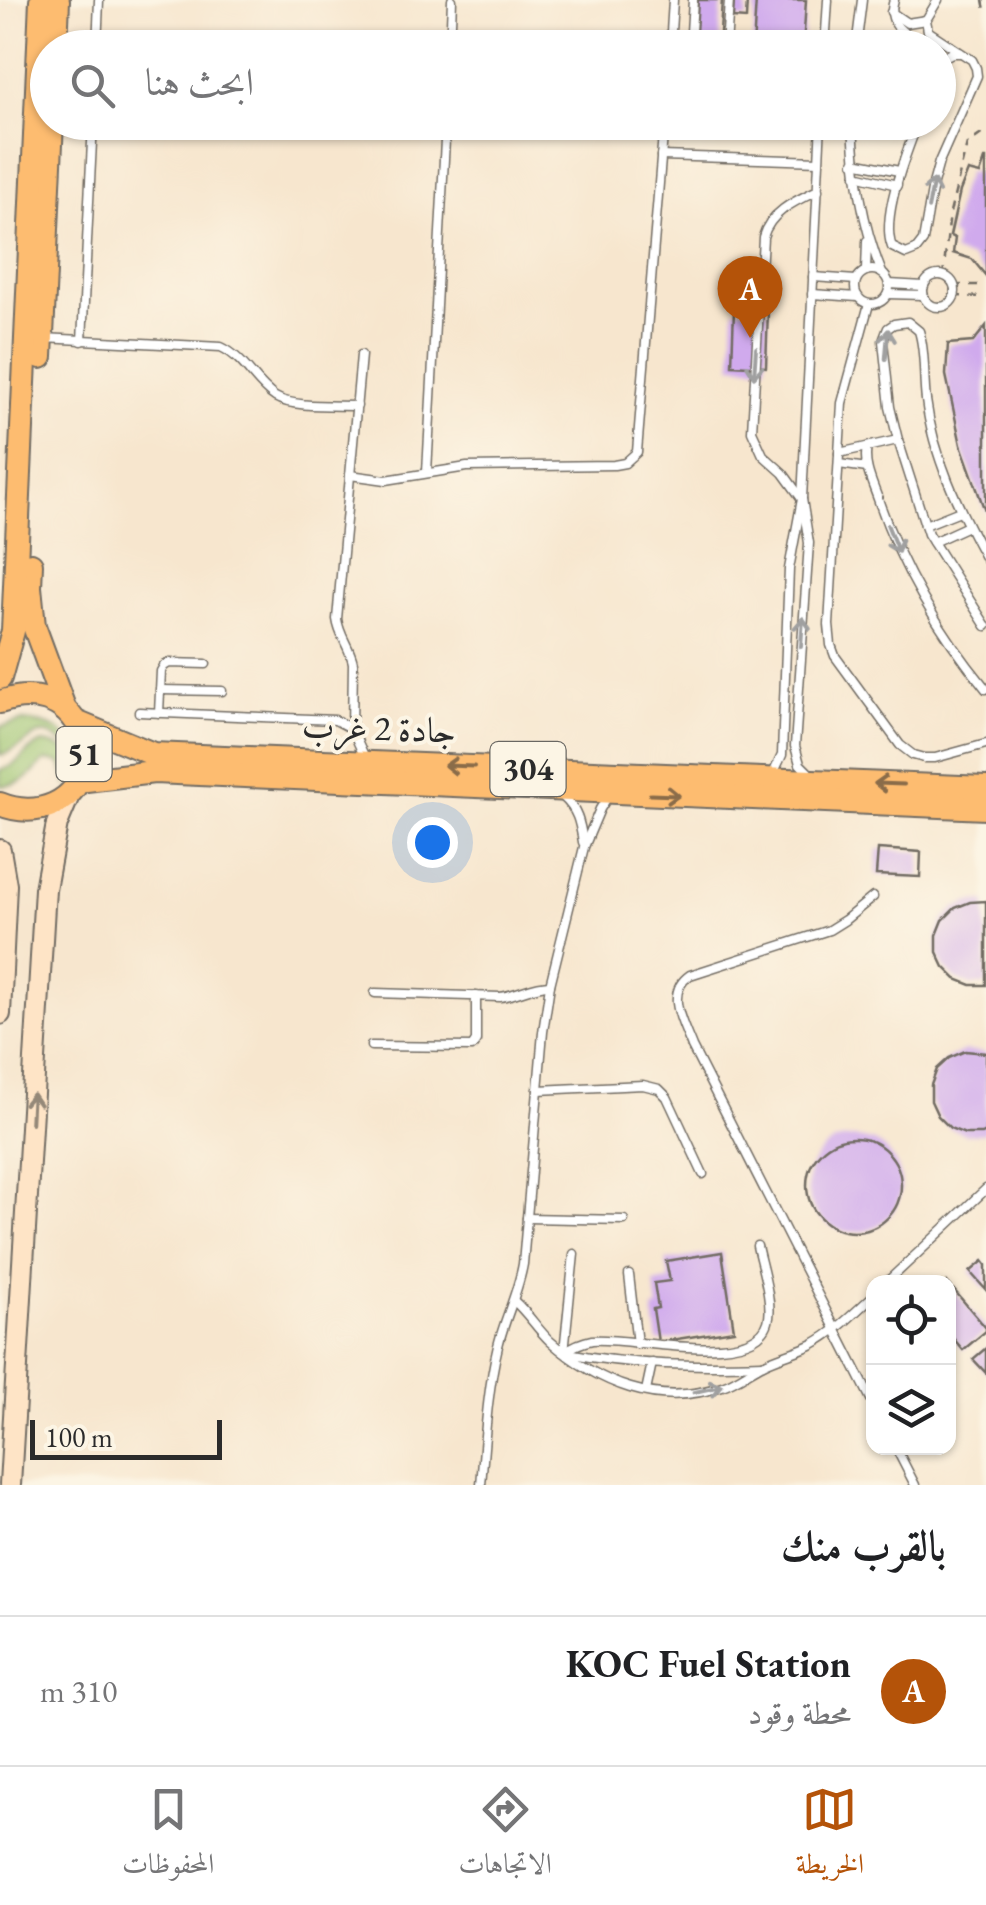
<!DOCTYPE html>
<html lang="ar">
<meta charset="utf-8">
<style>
:root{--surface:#fff;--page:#f6f6f6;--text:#202124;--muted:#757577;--line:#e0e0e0;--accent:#b45309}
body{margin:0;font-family:"EB Garamond",Amiri,serif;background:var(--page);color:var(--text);direction:rtl}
.controls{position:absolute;right:30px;bottom:30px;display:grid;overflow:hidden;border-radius:20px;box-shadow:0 2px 8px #0004}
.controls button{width:90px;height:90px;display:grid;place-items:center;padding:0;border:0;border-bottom:2px solid var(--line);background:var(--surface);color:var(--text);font:50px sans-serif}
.scale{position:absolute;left:30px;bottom:25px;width:192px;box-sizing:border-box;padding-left:10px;border:5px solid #2b2b2b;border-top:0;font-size:28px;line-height:35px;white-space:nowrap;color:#2b2b2b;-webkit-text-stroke:8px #fcf5e5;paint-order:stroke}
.you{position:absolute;left:432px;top:842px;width:35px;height:35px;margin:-25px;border:8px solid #fff;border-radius:50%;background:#1a73e8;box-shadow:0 0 0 15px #1a73e833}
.badge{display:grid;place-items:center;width:65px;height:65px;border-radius:50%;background:var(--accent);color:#fff;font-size:32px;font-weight:700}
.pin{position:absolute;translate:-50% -82px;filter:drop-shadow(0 2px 5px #0008)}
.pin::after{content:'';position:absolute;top:52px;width:35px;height:30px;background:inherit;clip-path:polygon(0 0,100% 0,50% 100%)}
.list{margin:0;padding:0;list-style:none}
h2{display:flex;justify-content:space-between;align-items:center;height:130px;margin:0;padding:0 40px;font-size:42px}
h2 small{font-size:32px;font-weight:400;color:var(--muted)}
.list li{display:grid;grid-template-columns:65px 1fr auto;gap:30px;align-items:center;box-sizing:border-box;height:150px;padding:0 40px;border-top:2px solid var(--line)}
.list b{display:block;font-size:38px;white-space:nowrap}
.list p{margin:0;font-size:32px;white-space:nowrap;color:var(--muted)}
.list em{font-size:32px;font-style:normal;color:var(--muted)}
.icon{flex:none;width:55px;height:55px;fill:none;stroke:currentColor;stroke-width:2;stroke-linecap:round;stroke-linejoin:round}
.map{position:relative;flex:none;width:986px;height:1485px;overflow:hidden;direction:ltr}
.search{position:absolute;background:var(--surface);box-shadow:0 2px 8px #0004;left:30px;right:30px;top:30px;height:110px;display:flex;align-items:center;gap:25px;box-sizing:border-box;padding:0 35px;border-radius:55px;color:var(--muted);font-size:38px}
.sheet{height:280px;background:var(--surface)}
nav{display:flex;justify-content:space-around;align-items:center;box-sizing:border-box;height:140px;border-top:2px solid var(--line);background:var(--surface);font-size:28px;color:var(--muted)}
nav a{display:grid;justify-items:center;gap:5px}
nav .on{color:var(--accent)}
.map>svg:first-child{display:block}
</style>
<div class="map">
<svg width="986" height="1485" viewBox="0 0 986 1485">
<rect width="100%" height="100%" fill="#fcf5e5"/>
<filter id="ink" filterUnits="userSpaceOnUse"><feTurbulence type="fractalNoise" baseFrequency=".01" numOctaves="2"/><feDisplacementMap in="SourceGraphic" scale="20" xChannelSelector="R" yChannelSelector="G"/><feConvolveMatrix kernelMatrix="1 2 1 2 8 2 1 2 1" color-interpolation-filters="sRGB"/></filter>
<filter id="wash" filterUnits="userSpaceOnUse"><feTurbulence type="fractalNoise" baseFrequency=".0048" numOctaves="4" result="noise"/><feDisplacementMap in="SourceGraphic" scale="40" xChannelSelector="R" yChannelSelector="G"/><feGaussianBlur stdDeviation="2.25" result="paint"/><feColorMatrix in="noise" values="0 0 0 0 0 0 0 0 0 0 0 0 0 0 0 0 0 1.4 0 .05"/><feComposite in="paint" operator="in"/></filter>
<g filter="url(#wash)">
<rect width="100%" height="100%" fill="#f7e6ce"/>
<!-- green -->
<g fill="#9dc46f" stroke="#64784d" stroke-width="2.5">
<path d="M23,721C45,723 69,728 72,753C37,713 35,746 0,755V727Z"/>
<path d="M43,743C69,746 79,760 67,784L62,765C40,753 41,769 26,779C18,784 9,785 0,786V770C20,766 25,748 43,743Z"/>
</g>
<g id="blocks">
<!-- building -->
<g fill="#d0aaed">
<path d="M698,0H722L719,48H695Z"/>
<path d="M734,0H747L746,19L733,18Z"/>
<path d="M756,0H806L803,48H753Z"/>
<path d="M985,159H986V276L972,259L953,253L955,238L950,236L960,191L968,171L980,174Z"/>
<path d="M734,309L768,310L766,367L732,365Z"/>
<path d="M986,326V514L961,445L946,375L948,344L973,342Z"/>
<path d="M878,849L921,852L920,877L876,875Z"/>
<path d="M986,901V985H971L956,979L944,967L937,952V935L943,920L955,908L970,902Z"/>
<path d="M965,1051L986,1053V1132L982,1134H965L950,1128L938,1116L931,1101V1085L937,1069L949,1058Z"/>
<circle cx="854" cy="1185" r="47"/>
<path d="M722,1252L734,1330L658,1342L653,1309L658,1308L654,1283L670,1281L666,1261Z"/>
<path d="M983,1261L986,1265V1290L970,1272Z"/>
<path d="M948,1283L986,1328V1331L963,1350L948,1332Z"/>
<path d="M986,1348V1373L973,1359Z"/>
</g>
</g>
</g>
<g filter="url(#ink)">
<use href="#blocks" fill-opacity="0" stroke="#726c64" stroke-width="2.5"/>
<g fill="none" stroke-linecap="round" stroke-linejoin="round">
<defs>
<g id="lane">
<path d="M894,0C885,28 909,36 930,48"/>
<path d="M891,12L907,23L926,20"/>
<path d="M97,48L99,0"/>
<path d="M450,48L452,0"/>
<path d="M670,48L673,0"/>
<path d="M690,48L693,0"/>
<path d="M726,48L729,0"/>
<path d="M825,48L828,0"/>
<path d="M856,48L862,0"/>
<path d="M938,53L942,63L938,71"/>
<path d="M941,59L952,53H959"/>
<path d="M715,122L821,127"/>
<path d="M853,122C855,175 862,224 882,273"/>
<path d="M918,122C907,151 880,218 892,247L906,254L916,250L923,241L933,184L939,162L977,76L976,68L972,60L928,31L926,20L938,0"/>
<path d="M661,156L819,161"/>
<path d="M854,162L899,171"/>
<path d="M856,175L897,185"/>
<circle cx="872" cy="287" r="17"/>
<path d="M866,271L867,241"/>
<circle cx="939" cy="291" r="16"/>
<path d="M813,277L856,280"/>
<path d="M889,284L924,286"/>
<path d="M812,294L858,297"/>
<path d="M888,294L923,295"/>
<path d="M869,304L842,403L829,625L831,645L835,656L900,745L913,755L924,758H935L986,744"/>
<path d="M43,338L221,347C245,358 254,383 275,397C293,408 335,405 357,406"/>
<path d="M82,341L93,122"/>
<path d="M867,447C863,465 872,482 878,499C903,571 938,630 986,689"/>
<path d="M839,453L898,440"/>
<path d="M839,464L867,468"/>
<path d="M427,472L446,122"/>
<path d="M350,475L386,480L467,467L614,465L625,463L637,452L664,122"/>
<path d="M925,525L960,511"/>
<path d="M933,542L968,526"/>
<path d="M986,559C959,510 933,456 926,400C923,378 926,353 919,331L908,322L894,324L888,328L883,341L890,407L898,440L928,534L986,626"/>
<path d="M160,690L222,691"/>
<path d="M139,712L335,720L352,729L365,758"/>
<path d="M159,713L161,671L164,666L169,663L206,664"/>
<path d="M352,729L353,663C350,647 339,636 337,619L361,355"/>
<path d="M773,774L782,755L789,569L802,499L821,122"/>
<path d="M812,776L800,764L795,746L809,543L802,499L783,473L763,455L752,431L763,237C770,212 795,201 818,190"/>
<path d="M563,797C578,810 580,824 583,842"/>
<path d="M873,897L845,920L829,930L690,975C664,993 683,1023 692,1047L874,1405"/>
<path d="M375,993L500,997C518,995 532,985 550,985"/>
<path d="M371,1046L472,1047L476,1041V996"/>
<path d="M538,1090L643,1085L659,1089L667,1097L703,1174"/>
<path d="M527,1218L624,1220"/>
<path d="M629,1275L637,1344"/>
<path d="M887,1282L986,1189"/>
<path d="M514,1301C528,1313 537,1329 550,1341C597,1383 659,1409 722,1386C737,1381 749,1371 763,1364C779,1356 797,1352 813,1344C837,1331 854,1313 874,1295"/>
<path d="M564,1352C573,1346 582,1342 592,1340C628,1336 754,1369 768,1322C774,1305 761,1265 757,1246"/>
<path d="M564,1352L574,1254"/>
<path d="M568,1353C632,1366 699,1366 763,1364"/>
<path d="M646,1391L652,1363"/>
<path d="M896,1448L915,1485"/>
<path d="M481,1485C485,1438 487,1392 498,1346C505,1317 518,1293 523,1264L543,1032L550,985L584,847L600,809L608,796"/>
</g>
<g id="secondary">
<path d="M0,850L6,885L0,1014"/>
<path d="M10,1485L45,889L57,824L70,793"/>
</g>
<g id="primary">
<path d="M56,48L58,0"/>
<path d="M41,357L52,122"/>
<path d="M31,564L30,587L34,626L65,710"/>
<path d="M0,678L13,631L41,0"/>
<path d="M0,702C31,691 65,697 80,731C84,740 86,751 85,761C79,804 36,819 0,804"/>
<path d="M76,722L153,754L986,788"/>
<path d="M78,781L154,772L986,808"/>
</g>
</defs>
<!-- lane casing -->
<use href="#lane" stroke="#726c64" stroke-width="11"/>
<!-- secondary casing -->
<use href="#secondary" stroke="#726c64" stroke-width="24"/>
<!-- primary casing -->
<use href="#primary" stroke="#726c64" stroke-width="26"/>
<!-- path -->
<g stroke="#726c64" stroke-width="2.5" stroke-dasharray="8 8" stroke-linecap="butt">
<path d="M983,0L986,15"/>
<path d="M943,276L950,213L967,144L986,131"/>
<path d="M954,285H986"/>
<path d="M954,296L986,297"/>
</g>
<!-- lane -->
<use href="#lane" stroke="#fff" stroke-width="8"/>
<!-- secondary -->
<use href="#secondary" stroke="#fee4c6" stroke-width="20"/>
<!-- primary -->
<use href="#primary" stroke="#fdbc70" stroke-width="22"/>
</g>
<!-- one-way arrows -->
<defs><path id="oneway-shaft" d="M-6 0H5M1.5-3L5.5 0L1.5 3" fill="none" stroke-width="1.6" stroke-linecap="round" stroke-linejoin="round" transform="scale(2.5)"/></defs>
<g stroke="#a0a0a0">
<use href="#oneway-shaft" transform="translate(931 194) rotate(-79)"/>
<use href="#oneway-shaft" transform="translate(887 344) rotate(-85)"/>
<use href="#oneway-shaft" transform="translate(755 363) rotate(94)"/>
<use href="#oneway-shaft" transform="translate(893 539) rotate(68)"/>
<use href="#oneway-shaft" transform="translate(802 632) rotate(-86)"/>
<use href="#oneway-shaft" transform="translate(708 1389) rotate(-13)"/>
</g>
<g stroke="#8a6c4a">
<use href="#oneway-shaft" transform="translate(459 766) rotate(-178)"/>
<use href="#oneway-shaft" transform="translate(889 784) rotate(-178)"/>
<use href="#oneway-shaft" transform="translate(665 795) rotate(2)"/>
</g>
<use stroke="#948878" href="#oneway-shaft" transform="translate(32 1108) rotate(-87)"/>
</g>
<g text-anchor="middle" stroke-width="8" stroke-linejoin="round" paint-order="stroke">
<!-- shield labels -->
<g fill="#fcf5e5" stroke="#6a6863" stroke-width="2.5">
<rect x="56.5" y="727" width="55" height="54" rx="8"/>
<rect x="490.5" y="742" width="75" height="54" rx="8"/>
</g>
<g font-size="32" font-weight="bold" fill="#2b2b2b">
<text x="84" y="765">51</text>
<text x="528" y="780">304</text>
</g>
<!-- street labels -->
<g font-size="35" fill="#2b2b2b" stroke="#fcf5e5">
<text transform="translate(379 728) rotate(2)" y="12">جادة 2 غرب</text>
</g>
</g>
</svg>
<div class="controls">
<button><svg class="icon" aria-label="locate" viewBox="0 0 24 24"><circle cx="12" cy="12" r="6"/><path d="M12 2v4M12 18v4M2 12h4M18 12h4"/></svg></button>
<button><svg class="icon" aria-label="layers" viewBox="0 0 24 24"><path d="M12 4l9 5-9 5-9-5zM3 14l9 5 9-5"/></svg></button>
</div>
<div class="scale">100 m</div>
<div class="you"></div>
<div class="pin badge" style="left:750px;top:338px">A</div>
<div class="search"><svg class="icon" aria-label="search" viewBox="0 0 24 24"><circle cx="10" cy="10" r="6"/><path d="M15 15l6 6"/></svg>ابحث هنا</div>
</div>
<section class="sheet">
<h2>بالقرب منك<small></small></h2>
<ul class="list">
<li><span class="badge">A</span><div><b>KOC Fuel Station</b><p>محطة وقود</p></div><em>310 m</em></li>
</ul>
</section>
<nav>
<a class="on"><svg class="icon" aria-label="map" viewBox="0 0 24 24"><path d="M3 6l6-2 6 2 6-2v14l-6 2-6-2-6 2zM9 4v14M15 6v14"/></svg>الخريطة</a>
<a><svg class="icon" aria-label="directions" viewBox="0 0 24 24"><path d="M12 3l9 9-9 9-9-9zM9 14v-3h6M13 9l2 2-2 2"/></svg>الاتجاهات</a>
<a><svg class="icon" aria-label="saved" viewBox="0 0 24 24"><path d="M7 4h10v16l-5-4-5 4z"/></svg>المحفوظات</a>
</nav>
